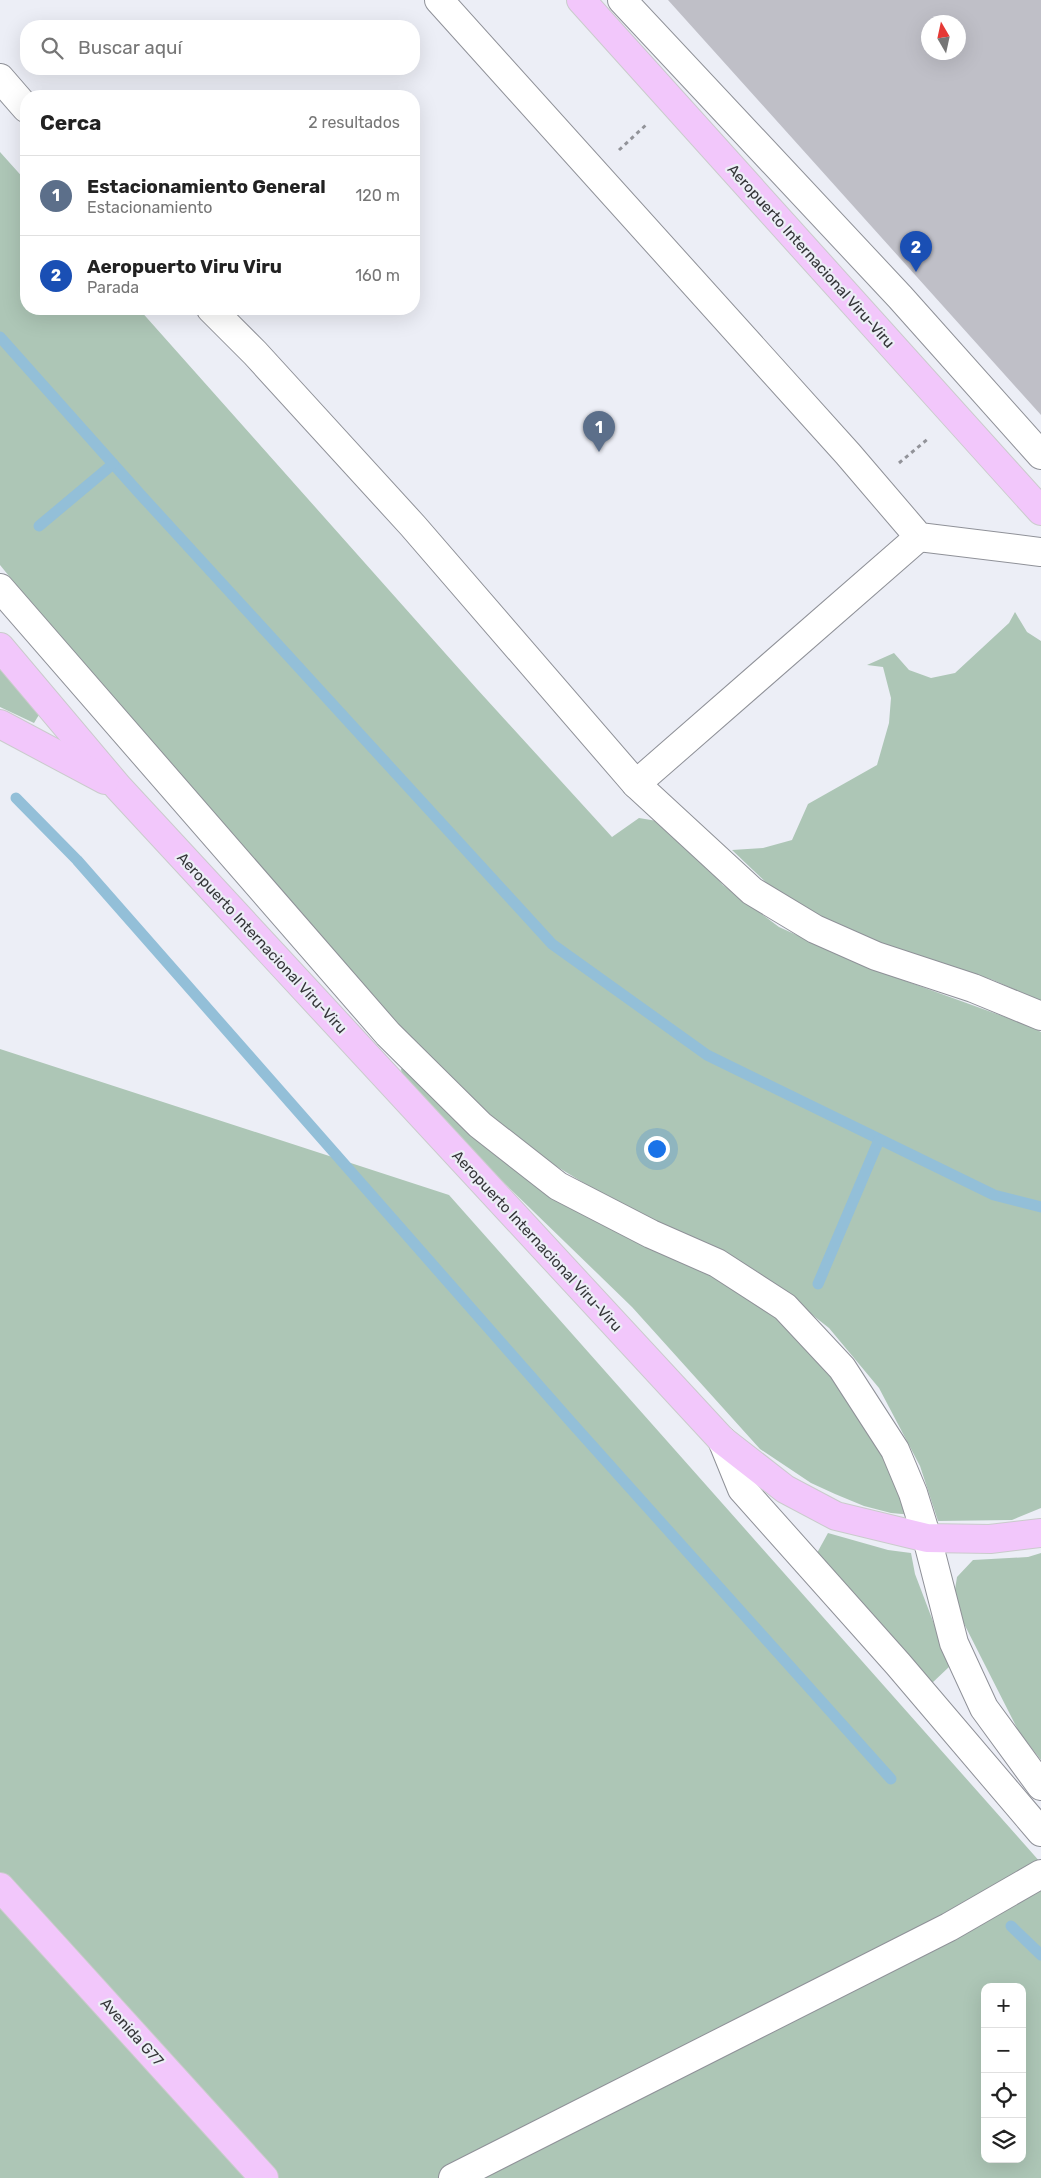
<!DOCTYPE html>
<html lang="es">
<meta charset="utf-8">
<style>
:root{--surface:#fff;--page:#f2f2f2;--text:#222;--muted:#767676;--line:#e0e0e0;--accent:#7c3aed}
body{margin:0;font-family:Rubik,sans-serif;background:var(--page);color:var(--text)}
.controls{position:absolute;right:15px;bottom:15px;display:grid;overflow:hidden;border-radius:10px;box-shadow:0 5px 20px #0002}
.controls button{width:45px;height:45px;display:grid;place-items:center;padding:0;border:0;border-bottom:1px solid var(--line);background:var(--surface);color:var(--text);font:25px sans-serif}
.compass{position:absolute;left:921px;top:15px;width:45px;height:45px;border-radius:50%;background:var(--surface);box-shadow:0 5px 20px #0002;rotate:351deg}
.you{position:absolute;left:656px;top:1148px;width:18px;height:18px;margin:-12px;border:4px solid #fff;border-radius:50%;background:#1a73e8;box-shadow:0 0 0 8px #1a73e833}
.badge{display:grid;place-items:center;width:32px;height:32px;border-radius:50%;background:var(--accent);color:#fff;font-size:16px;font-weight:700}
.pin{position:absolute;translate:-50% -41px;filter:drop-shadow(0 1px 2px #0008)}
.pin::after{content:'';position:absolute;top:26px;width:18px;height:15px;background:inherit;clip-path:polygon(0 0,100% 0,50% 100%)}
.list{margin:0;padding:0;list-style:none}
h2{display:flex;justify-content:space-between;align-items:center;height:65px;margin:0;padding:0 20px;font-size:21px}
h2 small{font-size:16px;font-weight:400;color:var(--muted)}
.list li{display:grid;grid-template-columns:32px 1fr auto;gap:15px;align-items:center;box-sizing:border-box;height:80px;padding:0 20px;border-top:1px solid var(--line)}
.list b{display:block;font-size:19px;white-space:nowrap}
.list p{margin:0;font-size:16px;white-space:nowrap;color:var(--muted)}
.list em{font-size:16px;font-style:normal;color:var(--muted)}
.icon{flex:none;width:28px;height:28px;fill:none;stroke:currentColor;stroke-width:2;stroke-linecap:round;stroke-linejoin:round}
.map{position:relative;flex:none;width:1041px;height:2178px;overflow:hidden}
.search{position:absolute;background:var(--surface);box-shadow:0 5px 20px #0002;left:20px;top:20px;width:400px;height:55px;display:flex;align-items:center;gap:12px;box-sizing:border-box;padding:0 18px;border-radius:20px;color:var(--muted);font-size:19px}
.panel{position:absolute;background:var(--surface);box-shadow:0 5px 20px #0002;left:20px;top:90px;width:400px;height:225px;border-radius:20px}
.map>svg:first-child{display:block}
</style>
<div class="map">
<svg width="1041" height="2178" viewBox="0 0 1041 2178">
<rect width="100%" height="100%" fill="#eceef6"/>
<!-- green -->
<g fill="#adc6b6" fill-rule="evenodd">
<path d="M0,152L26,181V309H139L477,689L612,837L639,818L663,822L700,857L723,885L779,927L867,967L1030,1026L1041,1032V1508L1012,1520L938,1521L920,1466L879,1388L829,1328L758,1272L623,1207L520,1144L427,1057L53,630L0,565Z"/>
<path d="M1015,612L1027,632L1041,641V1001L993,980L885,946L822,921L775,891L732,850L763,848L792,840L808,804L877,765L889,723L891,698L883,667L867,665L894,653L909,670L931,678L955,673L1009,623Z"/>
<path d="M0,658L43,708L34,723L0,707Z"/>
<path d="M0,1049L449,1195L1041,1863V2178H0ZM985,1987H1022V2159H985Z"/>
<path d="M404,1067L780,1320L813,1350L875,1433L913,1515L891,1513L864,1506L835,1494L811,1483L760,1449L632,1307L461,1141L402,1076L401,1069Z"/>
<path d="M828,1533L888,1550L911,1553L915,1574L950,1666L931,1684L817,1553Z"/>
<path d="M1041,1553V1760L1019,1732L953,1602L957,1577L973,1560L1028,1557Z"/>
</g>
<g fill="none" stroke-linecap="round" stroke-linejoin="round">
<!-- stream -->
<g stroke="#93bfd8" stroke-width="11">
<path d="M0,337L140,494L552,944L707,1055L994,1195L1041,1207"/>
<path d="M39,526L113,464"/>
<path d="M16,798L77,860L571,1422L891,1779"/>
<path d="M818,1284L879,1140"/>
<path d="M1011,1926L1041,1955"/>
</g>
</g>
<!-- building -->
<path fill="#bfbfc7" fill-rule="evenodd" d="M668,0H1041V415ZM928,22H958V52H928Z"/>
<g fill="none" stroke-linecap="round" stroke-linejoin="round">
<defs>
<g id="minor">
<path d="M439,0L848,454L919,537L1041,552"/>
<path d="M622,0L900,297L1041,455"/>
<path d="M0,78L26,108"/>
<path d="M211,309L255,353L413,526L636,784L752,891L815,929L876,956L973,988L1041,1016"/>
<path d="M0,588L388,1034L480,1125L558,1186L651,1234L717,1263L785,1307L842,1368L895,1450L913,1493L927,1538L954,1643L984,1708L1041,1786"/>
<path d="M636,784L919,537"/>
<path d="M722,1440L742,1489L898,1664L1041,1832"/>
<path d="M453,2178L949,1927L1041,1874"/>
</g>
<g id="major">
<path d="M581,0L1041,511"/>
<path d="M0,647L118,787L722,1440L785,1489L836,1516L927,1538L990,1539L1041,1533"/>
<path d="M0,724L105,780"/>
<path d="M0,1887L264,2178"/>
</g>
</defs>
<!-- minor casing -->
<use href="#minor" stroke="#8f9198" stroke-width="30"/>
<!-- major casing -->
<use href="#major" stroke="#cacbcc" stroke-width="30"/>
<!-- path -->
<g stroke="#929399" stroke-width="3" stroke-dasharray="4 4" stroke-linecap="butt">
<path d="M619,150L647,124"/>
<path d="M899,463L929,438"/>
</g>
<!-- minor -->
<use href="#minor" stroke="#fff" stroke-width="28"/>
<!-- major -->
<use href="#major" stroke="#f2c7fb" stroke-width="28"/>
</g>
<g text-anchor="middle" stroke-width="4.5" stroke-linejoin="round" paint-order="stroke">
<!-- street labels -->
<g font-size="15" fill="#353639" stroke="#eceef6">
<text transform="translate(811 256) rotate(48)" y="5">Aeropuerto Internacional Viru-Viru</text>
<text transform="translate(262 943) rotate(47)" y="5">Aeropuerto Internacional Viru-Viru</text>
<text transform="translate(537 1241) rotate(47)" y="5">Aeropuerto Internacional Viru-Viru</text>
<text transform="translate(132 2032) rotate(48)" y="5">Avenida G77</text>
</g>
</g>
</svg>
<div class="controls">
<button>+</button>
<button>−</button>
<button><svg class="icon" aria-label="locate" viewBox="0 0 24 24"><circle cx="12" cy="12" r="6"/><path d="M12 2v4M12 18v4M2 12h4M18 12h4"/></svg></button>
<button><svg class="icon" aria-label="layers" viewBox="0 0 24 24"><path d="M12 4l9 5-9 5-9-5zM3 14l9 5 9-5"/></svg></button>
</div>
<svg class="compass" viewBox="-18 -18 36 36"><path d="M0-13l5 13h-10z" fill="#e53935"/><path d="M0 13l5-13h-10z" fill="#767676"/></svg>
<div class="you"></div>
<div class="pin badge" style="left:599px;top:452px;background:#5c6f8a">1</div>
<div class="pin badge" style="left:916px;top:272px;background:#1a4fb4">2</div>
<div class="search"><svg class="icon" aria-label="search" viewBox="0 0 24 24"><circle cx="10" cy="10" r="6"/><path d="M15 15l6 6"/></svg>Buscar aquí</div>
<section class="panel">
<h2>Cerca<small>2 resultados</small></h2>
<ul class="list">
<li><span class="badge" style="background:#5c6f8a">1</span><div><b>Estacionamiento General</b><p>Estacionamiento</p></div><em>120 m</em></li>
<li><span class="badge" style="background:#1a4fb4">2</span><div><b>Aeropuerto Viru Viru</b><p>Parada</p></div><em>160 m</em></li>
</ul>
</section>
</div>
